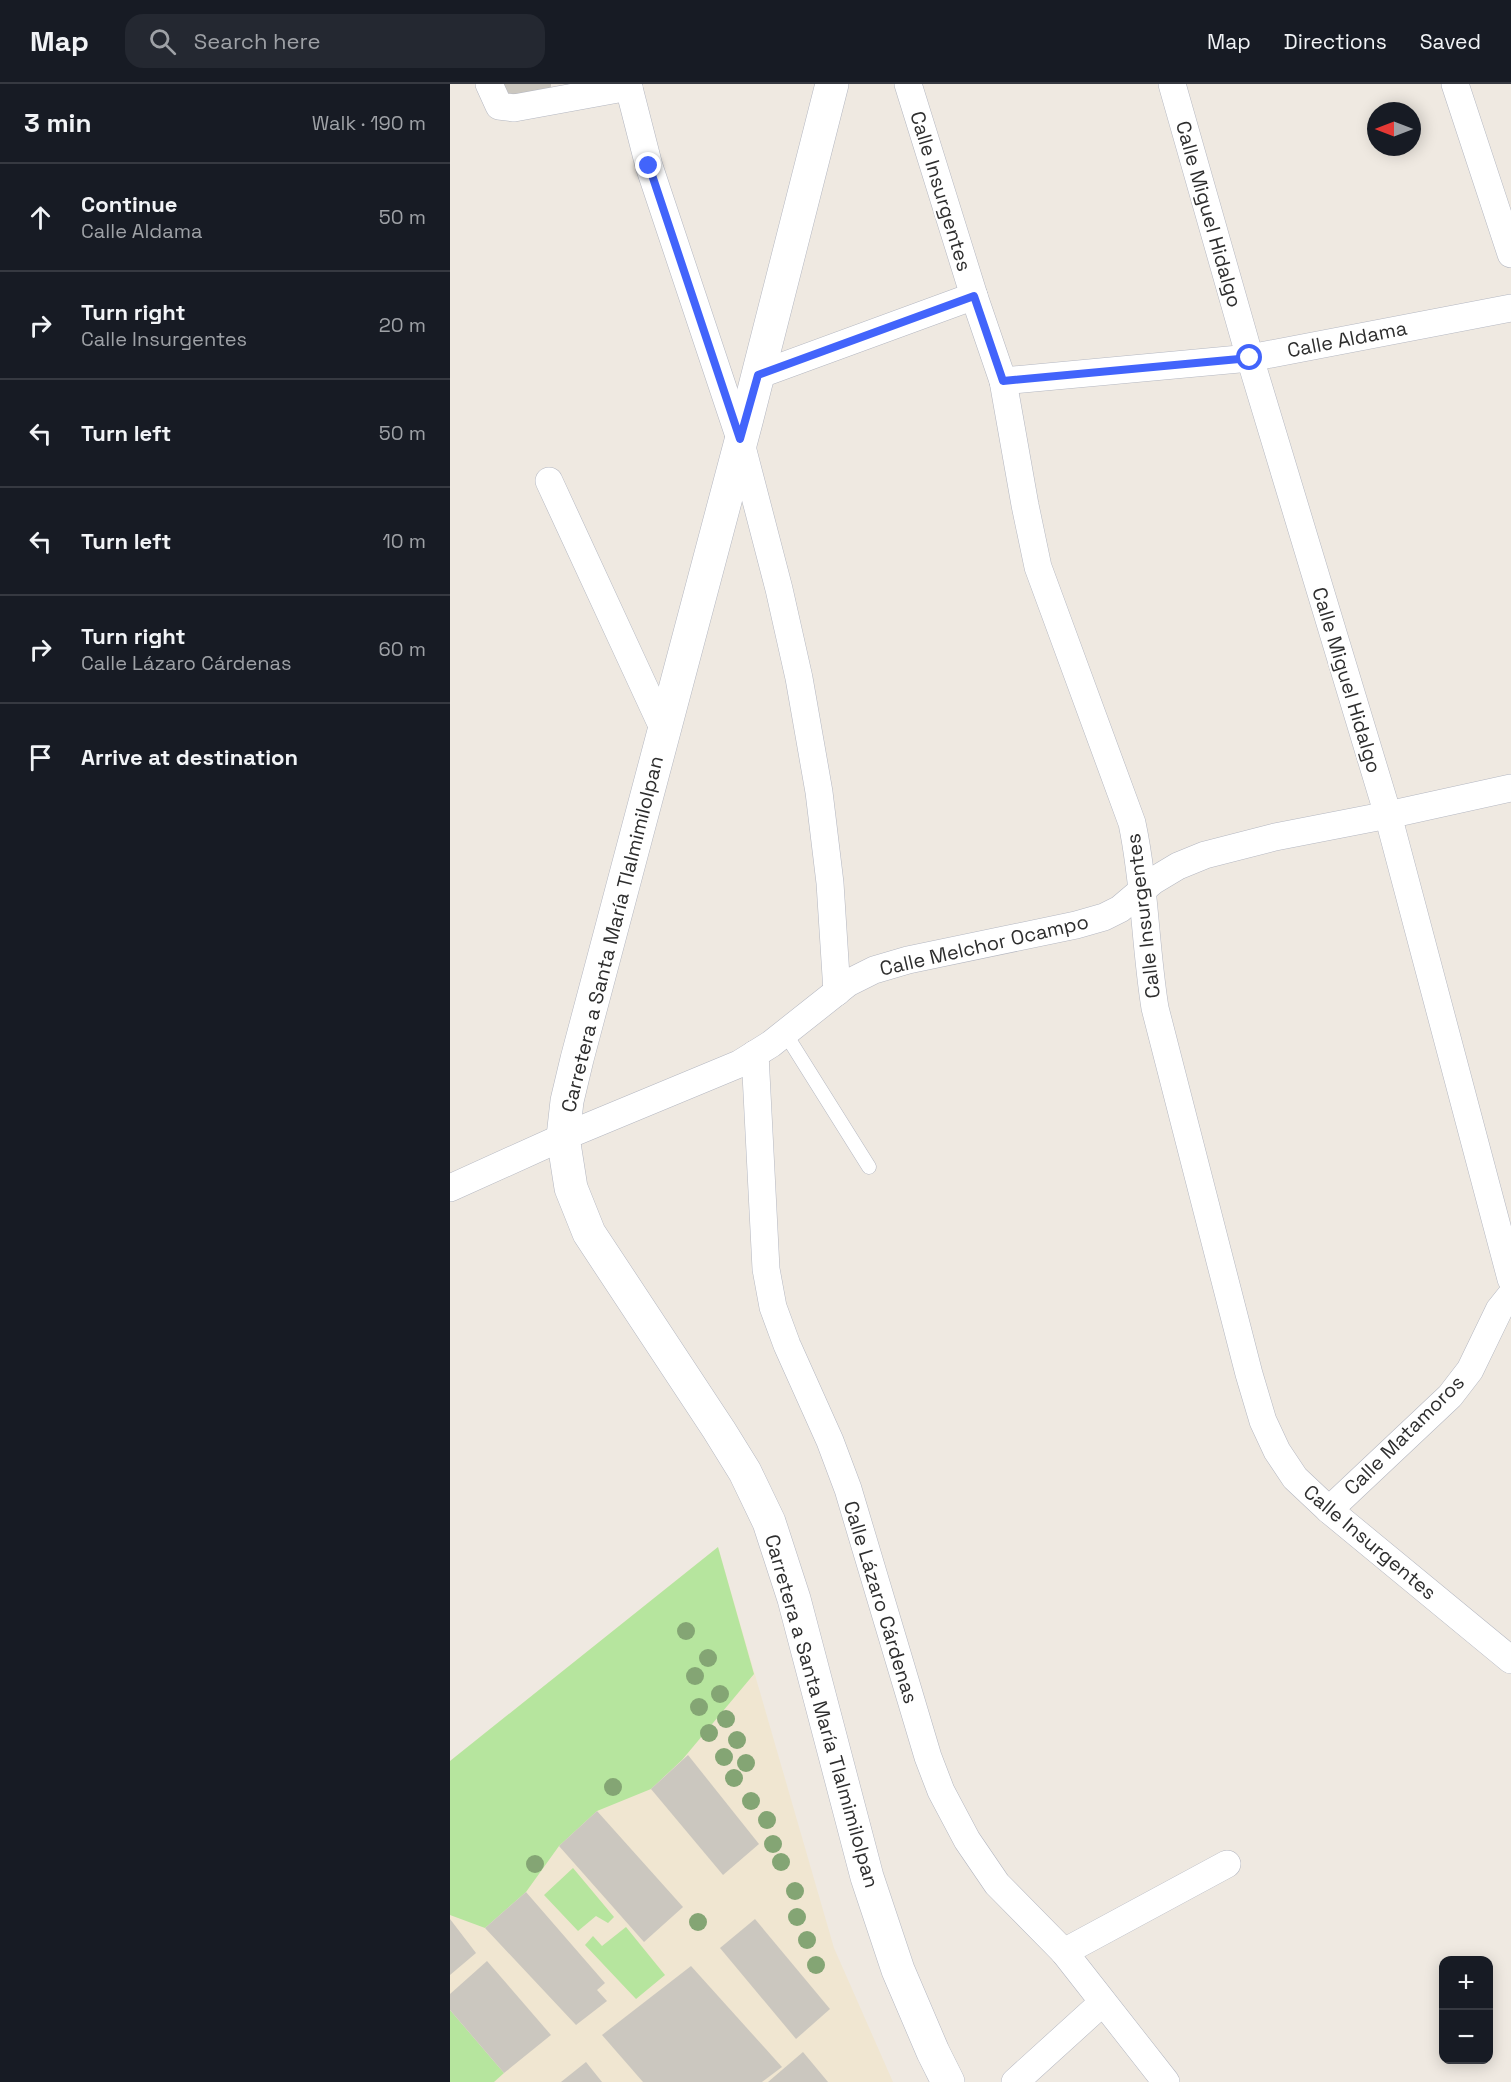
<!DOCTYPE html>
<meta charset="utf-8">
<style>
:root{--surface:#171b24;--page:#242831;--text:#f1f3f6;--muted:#9ea1a6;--line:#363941}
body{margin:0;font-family:"Space Grotesk",sans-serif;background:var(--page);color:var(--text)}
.controls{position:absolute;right:18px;bottom:18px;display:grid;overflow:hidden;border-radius:12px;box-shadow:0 3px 15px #0003}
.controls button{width:54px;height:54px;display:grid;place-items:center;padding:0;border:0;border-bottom:2px solid var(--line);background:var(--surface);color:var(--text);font:30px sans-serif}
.compass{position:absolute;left:917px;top:18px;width:54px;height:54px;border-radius:50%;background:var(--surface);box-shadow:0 3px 15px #0003;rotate:270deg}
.stop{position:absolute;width:18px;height:18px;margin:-14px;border:4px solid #4264fb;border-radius:50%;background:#fff}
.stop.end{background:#4264fb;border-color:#fff;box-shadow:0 2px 6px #0008}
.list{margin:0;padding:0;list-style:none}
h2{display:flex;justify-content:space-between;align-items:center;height:78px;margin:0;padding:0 24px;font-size:26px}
h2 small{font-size:20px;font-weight:400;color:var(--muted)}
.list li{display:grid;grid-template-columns:39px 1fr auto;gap:18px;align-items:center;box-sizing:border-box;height:108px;padding:0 24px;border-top:2px solid var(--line)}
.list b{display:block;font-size:22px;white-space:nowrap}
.list p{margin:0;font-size:20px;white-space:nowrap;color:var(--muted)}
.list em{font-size:20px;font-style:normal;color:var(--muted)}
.icon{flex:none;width:33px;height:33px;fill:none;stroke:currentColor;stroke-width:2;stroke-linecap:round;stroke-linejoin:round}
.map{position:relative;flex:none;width:1061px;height:1998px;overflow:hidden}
header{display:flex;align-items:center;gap:36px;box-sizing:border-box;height:84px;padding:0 30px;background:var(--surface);border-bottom:2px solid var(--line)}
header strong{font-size:28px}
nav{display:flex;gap:33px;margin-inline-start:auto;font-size:21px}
.search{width:420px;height:54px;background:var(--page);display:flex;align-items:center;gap:15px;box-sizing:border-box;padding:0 21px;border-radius:18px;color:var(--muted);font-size:22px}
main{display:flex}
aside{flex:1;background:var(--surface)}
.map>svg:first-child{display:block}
</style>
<header>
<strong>Map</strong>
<div class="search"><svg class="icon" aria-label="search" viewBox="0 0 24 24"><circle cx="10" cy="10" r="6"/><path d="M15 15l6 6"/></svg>Search here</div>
<nav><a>Map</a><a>Directions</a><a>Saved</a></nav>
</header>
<main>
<aside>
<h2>3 min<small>Walk · 190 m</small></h2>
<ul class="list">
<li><svg class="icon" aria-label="ahead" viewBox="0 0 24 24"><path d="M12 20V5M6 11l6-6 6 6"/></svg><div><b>Continue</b><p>Calle Aldama</p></div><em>50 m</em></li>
<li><svg class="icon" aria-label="right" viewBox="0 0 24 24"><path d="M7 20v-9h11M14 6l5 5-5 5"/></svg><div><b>Turn right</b><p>Calle Insurgentes</p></div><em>20 m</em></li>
<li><svg class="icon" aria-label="left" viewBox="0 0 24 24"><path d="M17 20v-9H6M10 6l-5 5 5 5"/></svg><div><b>Turn left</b></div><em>50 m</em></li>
<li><svg class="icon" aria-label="left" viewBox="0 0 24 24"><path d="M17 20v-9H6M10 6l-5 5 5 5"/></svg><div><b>Turn left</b></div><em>10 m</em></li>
<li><svg class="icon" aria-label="right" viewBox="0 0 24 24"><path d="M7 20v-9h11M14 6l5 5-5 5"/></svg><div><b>Turn right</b><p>Calle Lázaro Cárdenas</p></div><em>60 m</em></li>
<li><svg class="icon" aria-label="arrive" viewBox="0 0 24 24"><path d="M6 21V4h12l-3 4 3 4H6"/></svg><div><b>Arrive at destination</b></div></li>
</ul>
</aside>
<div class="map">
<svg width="1061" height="1998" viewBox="0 0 1061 1998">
<rect width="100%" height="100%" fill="#efe9e1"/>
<!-- education -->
<path fill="#f0e6d1" d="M268,1463L384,1864L443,1998H0V1677Z"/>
<!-- green -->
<g fill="#b6e59e">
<path d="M268,1463L304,1590L232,1676L201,1705L147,1727L109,1762L76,1808L35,1844L0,1831V1677Z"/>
<path d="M123,1784L164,1833L158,1839L146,1832L128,1847L94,1811Z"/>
<path d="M176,1843L215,1891L186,1915L135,1861L143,1852L152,1862Z"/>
<path d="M0,1926L54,1989L44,1998H0Z"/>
</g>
<!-- building -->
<g fill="#cbc7bf">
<path d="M52,0H101V6L54,13Z"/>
<path d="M238,1671L309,1760L273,1791L201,1705Z"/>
<path d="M147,1727L233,1823L194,1858L109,1762Z"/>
<path d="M76,1808L155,1899L147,1906L157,1917L126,1941L35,1844Z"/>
<path d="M0,1835L26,1869L0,1891Z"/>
<path d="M305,1835L380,1925L346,1955L270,1864Z"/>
<path d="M37,1877L101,1951L54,1989L0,1926V1910Z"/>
<path d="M241,1882L332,1983L312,1998H193L152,1951Z"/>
<path d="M353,1968L378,1998H318Z"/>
<path d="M136,1978L152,1998H111Z"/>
</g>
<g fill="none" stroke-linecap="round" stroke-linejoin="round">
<defs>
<path id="service" d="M335,949L419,1083"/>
<g id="minor">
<path d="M39,0L49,22L64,24L179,3"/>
<path d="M178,0L199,82L290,355L329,505L349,594L369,708L380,799L387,908"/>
<path d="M458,0L524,212L553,297L575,421L588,483L682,739C695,800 695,862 705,924L799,1290L813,1337L827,1367L845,1394L879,1426L1061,1576"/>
<path d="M722,0L800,274L938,731L1061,1195"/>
<path d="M1005,0L1061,170"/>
<path d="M308,291L524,212"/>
<path d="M553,297L800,274L1061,224"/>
<path d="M99,397L214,646"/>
<path d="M305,970L316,1185L323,1223L337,1261L380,1357L398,1405L478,1673L491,1707L517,1756L547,1800L614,1868L716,1998"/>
<path d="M0,1104L113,1053L289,980L321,960L398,899L424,886L458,876L626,841L654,833L670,825L703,797L728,782L755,771L825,753L938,731L1061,704"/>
<path d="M879,1426L1000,1312L1020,1286L1049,1226L1061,1211"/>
<path d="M614,1868L777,1780"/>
<path d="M565,1998L652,1919"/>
</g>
<path id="secondary" d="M382,0L296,338L127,975L117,1017L113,1053L121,1104L139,1149L269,1346L295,1388L319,1438L344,1515L417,1793L448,1886L483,1968L498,1998"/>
</defs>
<!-- service casing -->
<use href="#service" stroke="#b4b7c1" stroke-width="15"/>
<!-- minor casing -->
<use href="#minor" stroke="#b4b7c1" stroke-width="28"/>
<!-- secondary casing -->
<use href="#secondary" stroke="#b4b7c1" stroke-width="34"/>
<!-- service -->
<use href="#service" stroke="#fff" stroke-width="14"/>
<!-- minor -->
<use href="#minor" stroke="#fff" stroke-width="27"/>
<!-- secondary -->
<use href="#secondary" stroke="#fff" stroke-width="33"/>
</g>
<!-- trees -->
<g fill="#84a574">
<circle cx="236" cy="1547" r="9"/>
<circle cx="258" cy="1574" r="9"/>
<circle cx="245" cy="1592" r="9"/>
<circle cx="270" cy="1610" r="9"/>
<circle cx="249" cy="1623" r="9"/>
<circle cx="276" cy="1635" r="9"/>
<circle cx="259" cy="1649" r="9"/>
<circle cx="287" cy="1656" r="9"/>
<circle cx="274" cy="1673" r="9"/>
<circle cx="296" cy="1679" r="9"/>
<circle cx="284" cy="1694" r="9"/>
<circle cx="163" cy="1703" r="9"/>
<circle cx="301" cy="1717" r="9"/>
<circle cx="317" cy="1736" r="9"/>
<circle cx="323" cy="1760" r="9"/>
<circle cx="331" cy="1778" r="9"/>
<circle cx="85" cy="1780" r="9"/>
<circle cx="345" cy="1807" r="9"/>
<circle cx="347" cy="1833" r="9"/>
<circle cx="248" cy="1838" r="9"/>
<circle cx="357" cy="1856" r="9"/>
<circle cx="366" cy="1881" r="9"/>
</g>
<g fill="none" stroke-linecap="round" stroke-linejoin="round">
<!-- route -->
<path stroke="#4264fb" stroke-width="8" d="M199,82L290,355L308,291L524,212L553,297L800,274"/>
</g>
<g text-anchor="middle" stroke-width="4.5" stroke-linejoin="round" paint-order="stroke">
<!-- street labels -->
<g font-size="20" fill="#2e2e2e" stroke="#fff">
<text transform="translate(491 107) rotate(73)" y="7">Calle Insurgentes</text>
<text transform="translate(759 130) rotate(74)" y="7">Calle Miguel Hidalgo</text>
<text transform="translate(897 255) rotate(-11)" y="7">Calle Aldama</text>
<text transform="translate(897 596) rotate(73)" y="7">Calle Miguel Hidalgo</text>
<text transform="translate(693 832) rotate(-97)" y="7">Calle Insurgentes</text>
<text transform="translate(162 850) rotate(-76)" y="7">Carretera a Santa María Tlalmimilolpan</text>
<text transform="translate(534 861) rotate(-13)" y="7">Calle Melchor Ocampo</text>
<text transform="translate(954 1351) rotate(-45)" y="7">Calle Matamoros</text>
<text transform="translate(920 1458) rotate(40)" y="7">Calle Insurgentes</text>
<text transform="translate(431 1518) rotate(73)" y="7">Calle Lázaro Cárdenas</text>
<text transform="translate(372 1627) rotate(74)" y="7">Carretera a Santa María Tlalmimilolpan</text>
</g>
</g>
</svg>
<div class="controls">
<button>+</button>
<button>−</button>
</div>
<svg class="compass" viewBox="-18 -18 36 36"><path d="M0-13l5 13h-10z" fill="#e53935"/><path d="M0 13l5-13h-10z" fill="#9ea1a6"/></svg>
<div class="stop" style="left:800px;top:274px"></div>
<div class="stop end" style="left:199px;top:82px"></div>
</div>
</main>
